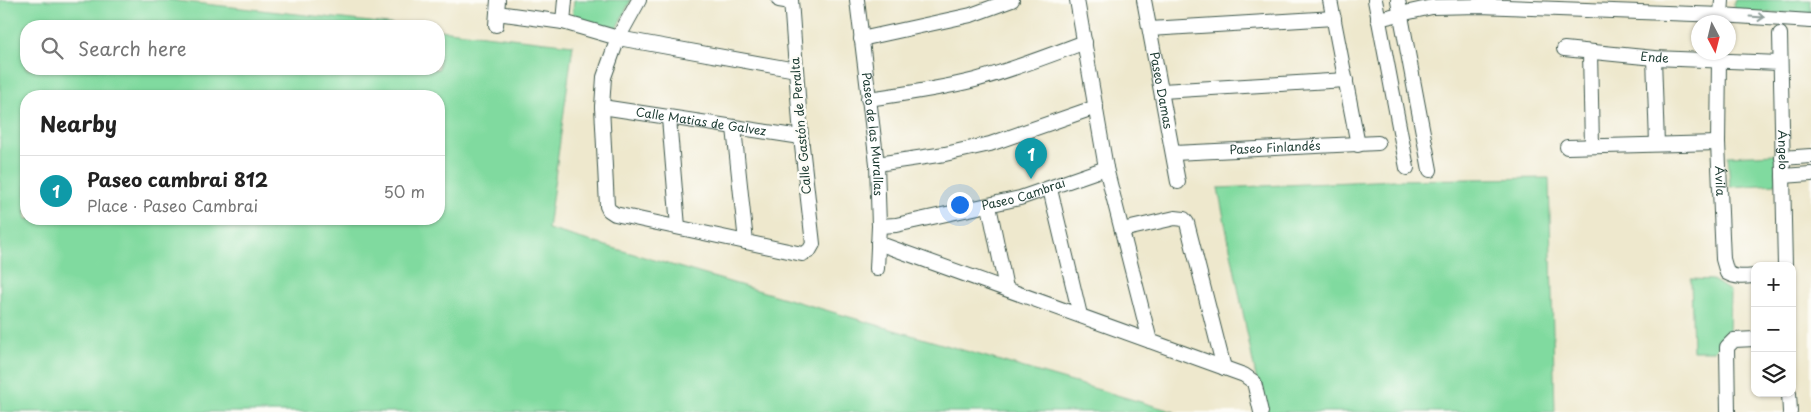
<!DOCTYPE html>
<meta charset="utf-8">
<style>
:root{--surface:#fff;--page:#f2f2f2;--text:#222;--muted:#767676;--line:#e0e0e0;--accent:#ea580c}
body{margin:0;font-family:"Playpen Sans",sans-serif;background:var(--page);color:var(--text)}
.controls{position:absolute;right:15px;bottom:15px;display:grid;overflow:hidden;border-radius:10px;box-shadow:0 1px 4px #0004}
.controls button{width:45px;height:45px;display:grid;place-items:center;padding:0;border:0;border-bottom:1px solid var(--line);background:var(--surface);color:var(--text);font:25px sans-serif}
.compass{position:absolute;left:1691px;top:15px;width:45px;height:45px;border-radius:50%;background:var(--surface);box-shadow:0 1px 4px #0004;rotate:173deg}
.you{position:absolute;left:959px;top:204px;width:18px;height:18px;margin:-12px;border:4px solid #fff;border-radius:50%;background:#1a73e8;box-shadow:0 0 0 8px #1a73e833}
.badge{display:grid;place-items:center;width:32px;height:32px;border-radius:50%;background:var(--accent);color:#fff;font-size:16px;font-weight:700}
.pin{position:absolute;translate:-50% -41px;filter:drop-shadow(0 1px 2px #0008)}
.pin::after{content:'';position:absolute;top:26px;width:18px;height:15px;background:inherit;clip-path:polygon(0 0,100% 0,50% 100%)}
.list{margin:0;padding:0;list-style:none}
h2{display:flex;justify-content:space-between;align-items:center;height:65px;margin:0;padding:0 20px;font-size:21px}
h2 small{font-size:16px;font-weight:400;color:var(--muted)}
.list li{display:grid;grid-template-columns:32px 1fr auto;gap:15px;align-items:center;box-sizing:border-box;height:70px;padding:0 20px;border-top:1px solid var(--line)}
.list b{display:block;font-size:19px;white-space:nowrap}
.list p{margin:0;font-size:16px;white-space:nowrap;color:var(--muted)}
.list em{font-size:16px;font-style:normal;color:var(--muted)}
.icon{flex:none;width:28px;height:28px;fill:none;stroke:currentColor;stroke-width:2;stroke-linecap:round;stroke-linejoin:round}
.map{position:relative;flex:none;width:1811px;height:412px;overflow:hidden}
.search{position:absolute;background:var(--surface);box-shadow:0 1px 4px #0004;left:20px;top:20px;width:425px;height:55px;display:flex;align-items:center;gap:12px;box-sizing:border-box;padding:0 18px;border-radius:20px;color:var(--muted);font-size:19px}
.panel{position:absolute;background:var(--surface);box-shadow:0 1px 4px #0004;left:20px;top:90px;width:425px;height:135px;border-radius:20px}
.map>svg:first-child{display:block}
</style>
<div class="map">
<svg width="1811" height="412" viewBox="0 0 1811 412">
<rect width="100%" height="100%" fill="#fdfcf7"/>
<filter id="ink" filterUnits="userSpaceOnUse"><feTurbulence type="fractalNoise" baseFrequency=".02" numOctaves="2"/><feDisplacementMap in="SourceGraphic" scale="10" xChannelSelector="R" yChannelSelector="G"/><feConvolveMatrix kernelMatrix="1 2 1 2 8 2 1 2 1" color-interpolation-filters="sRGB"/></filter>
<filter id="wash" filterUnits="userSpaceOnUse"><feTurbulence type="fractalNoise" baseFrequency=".0096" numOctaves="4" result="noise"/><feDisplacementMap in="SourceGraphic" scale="20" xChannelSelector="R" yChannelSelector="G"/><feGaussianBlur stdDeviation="1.12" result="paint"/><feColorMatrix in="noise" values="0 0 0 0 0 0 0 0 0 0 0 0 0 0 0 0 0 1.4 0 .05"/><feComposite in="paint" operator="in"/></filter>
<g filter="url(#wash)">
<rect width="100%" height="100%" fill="#eee8cd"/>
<!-- green -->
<g fill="#80da9f" stroke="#508c6a" fill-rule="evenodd">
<path d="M0,0H168L407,26H26V69H439V30L573,45L548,229L1175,412H0ZM26,96H439V219H26Z"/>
<path d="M574,0H631L614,33L572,19Z"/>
<path d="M1735,0H1811V14L1736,12L1733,5Z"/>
<path d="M1776,154V184L1730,187L1728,156Z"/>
<path d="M1549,178L1555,412H1263L1218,188L1395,180Z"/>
<path d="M1691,279L1713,280L1730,291L1729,332L1714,351H1693Z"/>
</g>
</g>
<g filter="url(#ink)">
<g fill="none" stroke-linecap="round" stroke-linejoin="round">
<defs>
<g id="minor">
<path d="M639,0L618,38L604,77L602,107L607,206L609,210L615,214L802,254L809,251L813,244L801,137L791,0"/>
<path d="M779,0L791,2"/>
<path id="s1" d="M857,0L877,164L879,226L877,269"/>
<path d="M1077,0L1106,168L1150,341"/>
<path id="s2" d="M1144,0L1178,182"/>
<path d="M1330,0L1358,145"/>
<path d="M1375,0L1407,168"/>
<path d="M1398,0L1430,170"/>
<path d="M497,13L563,22L618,38L796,70"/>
<path d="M1721,15L1722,0"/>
<path d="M1378,19L1432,7L1480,6L1721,15L1811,21"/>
<path d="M563,22L565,0"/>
<path d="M496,25L498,0"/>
<path d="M1150,29L1334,18"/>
<path id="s3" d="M1780,34L1785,266"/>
<path d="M861,39L971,15L1012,0"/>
<path id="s4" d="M1564,49L1654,58L1780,63"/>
<path d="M1590,52L1592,146"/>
<path d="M1654,58L1657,144"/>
<path id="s5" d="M1719,60L1718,143L1723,259L1727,273C1736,278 1744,277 1755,276"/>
<path d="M1162,91L1346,80"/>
<path d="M868,99C904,94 940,89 975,80C1012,70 1048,56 1085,42"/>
<path id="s6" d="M602,107L801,137"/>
<path d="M669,118L678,227"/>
<path d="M734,128L746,242"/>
<path d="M1567,147L1718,143"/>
<path id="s7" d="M1174,153L1378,143"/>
<path d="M1782,158L1811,156"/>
<path d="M877,164L945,154L990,144L1096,107"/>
<path d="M1783,176L1811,174"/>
<path d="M1050,189L1080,315"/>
<path d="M989,206L1006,288"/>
<path id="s8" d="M879,226L896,225L1020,198L1106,168"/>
<path d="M1122,230L1175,218L1184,219L1187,223L1224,368"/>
<path d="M878,243L1244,375L1254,382L1261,412"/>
<path d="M1789,393L1790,412"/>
<path d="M1728,412L1727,347L1734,340L1755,339"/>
</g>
</defs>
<!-- minor casing -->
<use href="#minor" stroke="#3e574b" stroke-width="16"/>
<!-- minor -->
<use href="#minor" stroke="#fff" stroke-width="14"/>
</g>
<!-- one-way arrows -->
<defs><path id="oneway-shaft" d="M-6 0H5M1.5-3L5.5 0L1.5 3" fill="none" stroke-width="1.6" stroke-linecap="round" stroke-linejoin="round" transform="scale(1.25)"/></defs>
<use stroke="#8f9e9a" href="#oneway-shaft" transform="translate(1757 17) rotate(4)"/>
</g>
<g text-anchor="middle" stroke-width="5" stroke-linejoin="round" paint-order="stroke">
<!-- street labels -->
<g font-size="12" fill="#1f3d34" stroke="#fdfcf7">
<text dy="4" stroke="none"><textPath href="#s4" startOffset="91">Ende</textPath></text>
<text dy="4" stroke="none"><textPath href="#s2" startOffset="92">Paseo Damas</textPath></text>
<text dy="4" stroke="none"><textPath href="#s6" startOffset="100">Calle Matias de Galvez</textPath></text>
<text transform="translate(801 126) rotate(-95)" y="4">Calle Gastón de Peralta</text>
<text dy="4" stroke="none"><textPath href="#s1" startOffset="135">Paseo de las Murallas</textPath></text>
<text dy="4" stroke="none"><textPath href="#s7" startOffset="101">Paseo Finlandés</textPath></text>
<text dy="4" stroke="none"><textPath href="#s3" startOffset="116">Ángelo</textPath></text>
<text dy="4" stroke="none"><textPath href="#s5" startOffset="121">Ávila</textPath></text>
<text dy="4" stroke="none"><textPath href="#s8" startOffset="148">Paseo Cambrai</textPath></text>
</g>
</g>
</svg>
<div class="controls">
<button>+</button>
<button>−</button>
<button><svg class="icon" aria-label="layers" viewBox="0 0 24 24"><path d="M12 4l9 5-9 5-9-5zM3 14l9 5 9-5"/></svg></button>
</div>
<svg class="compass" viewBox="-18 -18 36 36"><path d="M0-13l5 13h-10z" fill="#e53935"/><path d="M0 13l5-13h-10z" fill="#767676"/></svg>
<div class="you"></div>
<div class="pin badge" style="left:1031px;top:179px;background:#0f9aa8">1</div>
<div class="search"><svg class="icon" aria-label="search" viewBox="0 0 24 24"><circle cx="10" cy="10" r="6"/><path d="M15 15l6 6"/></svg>Search here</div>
<section class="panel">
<h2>Nearby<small></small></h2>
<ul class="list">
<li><span class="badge" style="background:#0f9aa8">1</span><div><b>Paseo cambrai 812</b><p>Place · Paseo Cambrai</p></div><em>50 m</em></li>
</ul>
</section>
</div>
